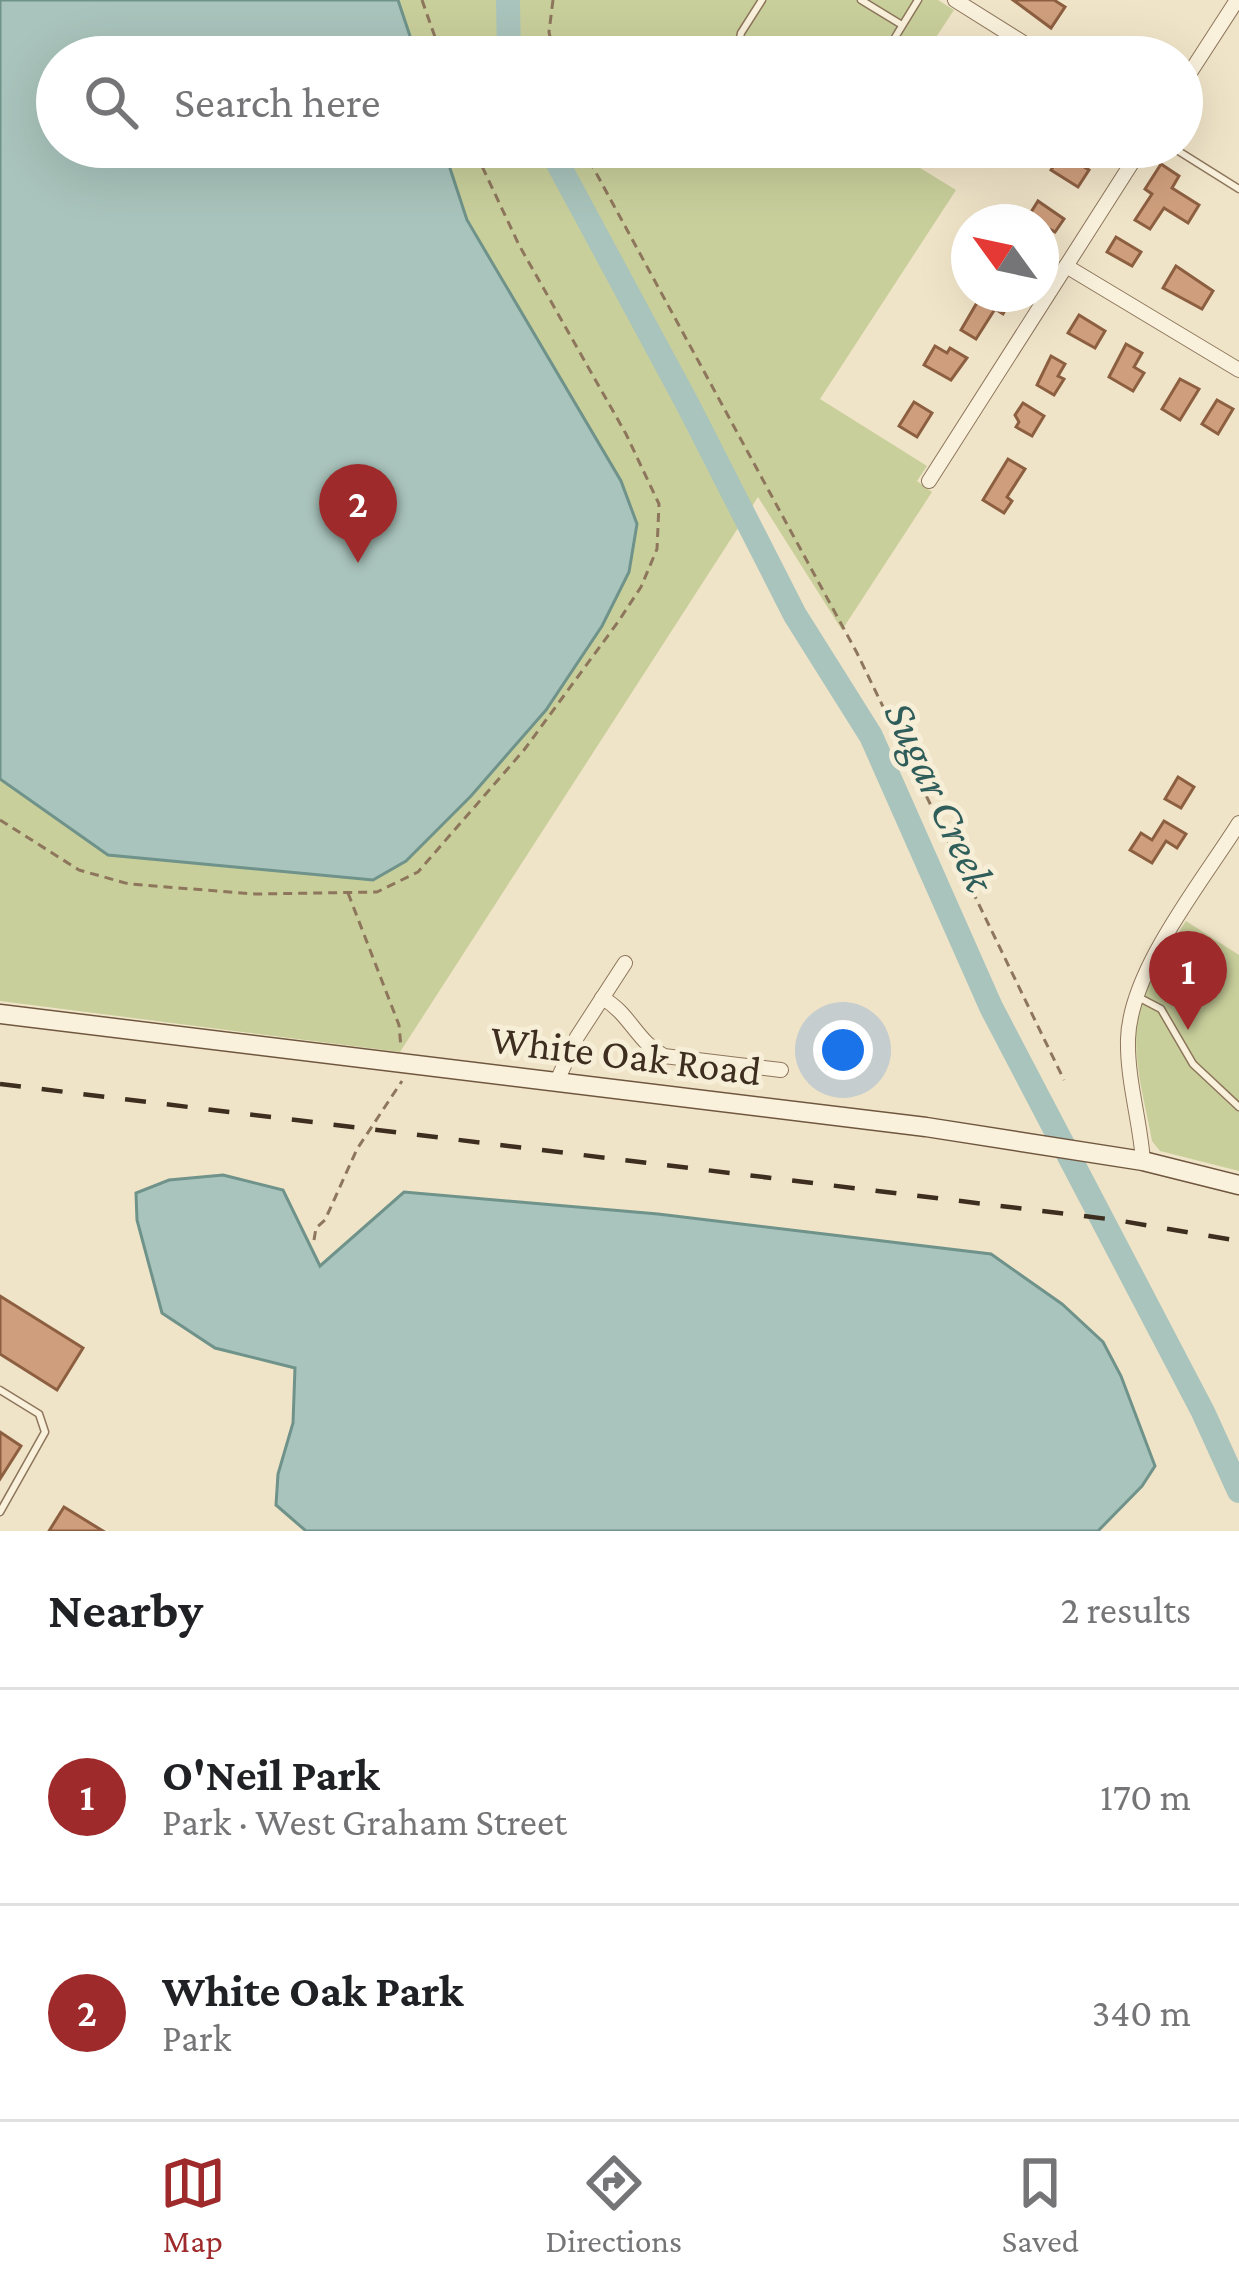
<!DOCTYPE html>
<meta charset="utf-8">
<style>
:root{--surface:#fff;--page:#f6f6f6;--text:#202124;--muted:#757577;--line:#e0e0e0;--accent:#9e2a2b}
body{margin:0;font-family:"Crimson Pro",serif;background:var(--page);color:var(--text)}
.compass{position:absolute;left:951px;top:204px;width:108px;height:108px;border-radius:50%;background:var(--surface);box-shadow:0 12px 48px #0002;rotate:303deg}
.you{position:absolute;left:843px;top:1050px;width:42px;height:42px;margin:-30px;border:9px solid #fff;border-radius:50%;background:#1a73e8;box-shadow:0 0 0 18px #1a73e833}
.badge{display:grid;place-items:center;width:78px;height:78px;border-radius:50%;background:var(--accent);color:#fff;font-size:39px;font-weight:700}
.pin{position:absolute;translate:-50% -99px;filter:drop-shadow(0 3px 6px #0008)}
.pin::after{content:'';position:absolute;top:63px;width:42px;height:36px;background:inherit;clip-path:polygon(0 0,100% 0,50% 100%)}
.list{margin:0;padding:0;list-style:none}
h2{display:flex;justify-content:space-between;align-items:center;height:156px;margin:0;padding:0 48px;font-size:51px}
h2 small{font-size:39px;font-weight:400;color:var(--muted)}
.list li{display:grid;grid-template-columns:78px 1fr auto;gap:36px;align-items:center;box-sizing:border-box;height:216px;padding:0 48px;border-top:3px solid var(--line)}
.list b{display:block;font-size:45px;white-space:nowrap}
.list p{margin:0;font-size:39px;white-space:nowrap;color:var(--muted)}
.list em{font-size:39px;font-style:normal;color:var(--muted)}
.icon{flex:none;width:66px;height:66px;fill:none;stroke:currentColor;stroke-width:2;stroke-linecap:round;stroke-linejoin:round}
.map{position:relative;flex:none;width:1239px;height:1531px;overflow:hidden}
.search{position:absolute;background:var(--surface);box-shadow:0 12px 48px #0002;left:36px;right:36px;top:36px;height:132px;display:flex;align-items:center;gap:30px;box-sizing:border-box;padding:0 42px;border-radius:66px;color:var(--muted);font-size:45px}
.sheet{height:588px;background:var(--surface)}
nav{display:flex;justify-content:space-around;align-items:center;box-sizing:border-box;height:168px;border-top:3px solid var(--line);background:var(--surface);font-size:33px;color:var(--muted)}
nav a{display:grid;justify-items:center;gap:6px}
nav .on{color:var(--accent)}
.map>svg:first-child{display:block}
</style>
<div class="map">
<svg width="1239" height="1531" viewBox="0 0 1239 1531">
<rect width="100%" height="100%" fill="#f0e4c8"/>
<!-- green -->
<g fill="#c9cf9b">
<path d="M0,0H938L954,10L923,57H57V147H886L956,190L820,399L927,466L917,481L932,492L842,630L758,497L400,1052L0,1001Z"/>
<path d="M1186,921L1239,955V1171L1160,1151L1152,1141C1145,1101 1131,1057 1138,1016C1144,983 1168,949 1186,921Z"/>
</g>
<!-- water -->
<g fill="#a9c4bc" stroke="#6f938a" stroke-width="3">
<path d="M0,0H398L417,57H57V147H443L467,220L621,481L637,524L629,572L602,626L546,710L471,796L406,861L373,880L108,855L0,779Z"/>
<path d="M223,1175L283,1190L320,1266L404,1192L658,1214L991,1254L1062,1304L1103,1342L1121,1376L1155,1466L1142,1486L1098,1531H306L276,1505L278,1474L293,1423L295,1368L215,1348L162,1313L137,1220L136,1193L169,1180Z"/>
</g>
<g fill="none" stroke-linecap="round" stroke-linejoin="round">
<!-- river -->
<g stroke="#a9c4bc" stroke-width="24">
<path d="M508,0L509,57"/>
<path d="M549,147L688,405L795,615L871,736L991,1007L1203,1412L1239,1491"/>
</g>
</g>
<!-- building -->
<g fill="#cf9f7d" stroke="#8d5f41" stroke-width="3">
<path d="M1013,0H1054L1065,7L1051,28Z"/>
<path d="M1062,153L1089,170L1078,187L1051,170Z"/>
<path d="M1161,164L1179,176L1172,188L1199,205L1188,223L1164,208L1150,229L1135,220L1152,194L1145,189Z"/>
<path d="M1038,201L1064,219L1055,232L1028,217Z"/>
<path d="M1116,237L1141,252L1132,266L1107,252Z"/>
<path d="M1176,266L1213,291L1202,309L1163,288Z"/>
<path d="M982,294H995L1009,303L1003,314L995,309L976,339L961,330Z"/>
<path d="M1079,315L1105,331L1095,348L1068,333Z"/>
<path d="M1126,344L1142,353L1134,367L1144,373L1133,391L1109,377Z"/>
<path d="M935,346L947,353L950,348L967,358L951,380L924,365Z"/>
<path d="M1051,356L1065,364L1058,376L1064,379L1054,395L1037,385Z"/>
<path d="M1180,379L1199,389L1180,420L1162,409Z"/>
<path d="M1217,400L1233,409L1218,434L1202,424Z"/>
<path d="M914,402L932,413L917,437L899,426Z"/>
<path d="M1023,403L1044,416L1032,436L1016,427L1019,422L1015,415Z"/>
<path d="M1008,459L1025,469L1007,497L1012,501L1004,513L983,500Z"/>
<path d="M1178,777L1194,787L1181,808L1165,799Z"/>
<path d="M1164,821L1186,834L1177,848L1166,841L1152,863L1130,850L1141,833L1152,840Z"/>
<path d="M0,1296L83,1348L57,1390L0,1354Z"/>
<path d="M0,1432L21,1446L0,1479Z"/>
<path d="M64,1507L103,1531H49Z"/>
</g>
<g fill="none" stroke-linecap="round" stroke-linejoin="round">
<defs>
<g id="lane">
<path d="M861,0L902,25"/>
<path d="M736,57L741,33L762,0"/>
<path d="M883,57L918,0"/>
<path d="M1172,147L1239,189"/>
<path d="M1138,997L1161,1009L1193,1064L1239,1107"/>
<path d="M0,1390L39,1414L45,1432L0,1512"/>
</g>
<g id="street">
<path d="M955,0L1046,57"/>
<path d="M1182,85L1237,0"/>
<path d="M1066,266L1239,370"/>
<path d="M929,481L1142,147"/>
<path d="M602,998C629,1012 637,1042 664,1056L781,1070"/>
<path d="M557,1081L577,1037L625,963"/>
<path d="M1143,1161C1140,1120 1127,1080 1128,1039C1130,970 1202,882 1239,823"/>
</g>
<path id="secondary" d="M0,1014L926,1127L1143,1161L1239,1185"/>
</defs>
<!-- lane casing -->
<use href="#lane" stroke="#8d765c" stroke-width="9"/>
<!-- street casing -->
<use href="#street" stroke="#8d765c" stroke-width="16"/>
<!-- secondary casing -->
<use href="#secondary" stroke="#6f573f" stroke-width="21"/>
<!-- path -->
<g stroke="#8d765c" stroke-width="3" stroke-dasharray="9 6" stroke-linecap="butt">
<path d="M422,0L442,57"/>
<path d="M553,0L549,32L554,57"/>
<path d="M582,147L857,653L1064,1080"/>
<path d="M0,820L79,870L129,884L255,894L377,892L418,872L524,750L618,622L641,587L657,549L659,504L626,434L519,245L473,147"/>
<path d="M348,893L399,1025L401,1048"/>
<path d="M314,1240L316,1228L325,1220L357,1149L402,1081"/>
</g>
<!-- lane -->
<use href="#lane" stroke="#faf1dc" stroke-width="6"/>
<!-- street -->
<use href="#street" stroke="#faf1dc" stroke-width="14"/>
<!-- secondary -->
<use href="#secondary" stroke="#faf1dc" stroke-width="18"/>
<!-- rail -->
<path stroke="#3d2e20" stroke-width="4.5" stroke-dasharray="21 21" stroke-linecap="butt" d="M0,1084L1116,1220L1239,1241"/>
</g>
<g text-anchor="middle" stroke-width="10" stroke-linejoin="round" paint-order="stroke">
<!-- street labels -->
<g font-size="42" fill="#3d2e20" stroke="#f7eed8">
<text transform="translate(626 1054) rotate(7)" y="15">White Oak Road</text>
</g>
<!-- water labels -->
<g font-size="45" font-style="italic" fill="#2f5d5a" stroke="#f7eed8">
<text transform="translate(941 796) rotate(65)" y="16">Sugar Creek</text>
</g>
</g>
</svg>
<svg class="compass" viewBox="-18 -18 36 36"><path d="M0-13l5 13h-10z" fill="#e53935"/><path d="M0 13l5-13h-10z" fill="#757577"/></svg>
<div class="you"></div>
<div class="pin badge" style="left:1188px;top:1030px">1</div>
<div class="pin badge" style="left:358px;top:563px">2</div>
<div class="search"><svg class="icon" aria-label="search" viewBox="0 0 24 24"><circle cx="10" cy="10" r="6"/><path d="M15 15l6 6"/></svg>Search here</div>
</div>
<section class="sheet">
<h2>Nearby<small>2 results</small></h2>
<ul class="list">
<li><span class="badge">1</span><div><b>O'Neil Park</b><p>Park · West Graham Street</p></div><em>170 m</em></li>
<li><span class="badge">2</span><div><b>White Oak Park</b><p>Park</p></div><em>340 m</em></li>
</ul>
</section>
<nav>
<a class="on"><svg class="icon" aria-label="map" viewBox="0 0 24 24"><path d="M3 6l6-2 6 2 6-2v14l-6 2-6-2-6 2zM9 4v14M15 6v14"/></svg>Map</a>
<a><svg class="icon" aria-label="directions" viewBox="0 0 24 24"><path d="M12 3l9 9-9 9-9-9zM9 14v-3h6M13 9l2 2-2 2"/></svg>Directions</a>
<a><svg class="icon" aria-label="saved" viewBox="0 0 24 24"><path d="M7 4h10v16l-5-4-5 4z"/></svg>Saved</a>
</nav>
